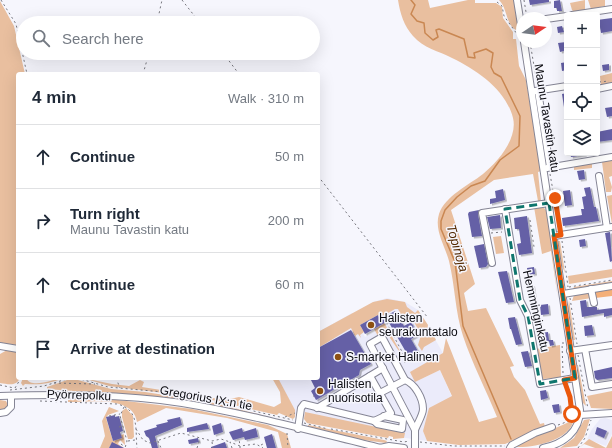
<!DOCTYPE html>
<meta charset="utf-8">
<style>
:root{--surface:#fff;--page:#f6f6f7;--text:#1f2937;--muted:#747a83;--line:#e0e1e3}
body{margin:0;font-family:Helvetica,sans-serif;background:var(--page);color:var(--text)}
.controls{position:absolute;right:12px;top:12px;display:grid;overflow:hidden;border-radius:4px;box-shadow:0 4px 16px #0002}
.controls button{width:36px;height:36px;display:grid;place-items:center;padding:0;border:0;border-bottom:1px solid var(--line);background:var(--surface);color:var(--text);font:20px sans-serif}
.compass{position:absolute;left:516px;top:12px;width:36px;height:36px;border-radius:50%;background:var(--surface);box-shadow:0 4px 16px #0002;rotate:77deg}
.stop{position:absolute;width:12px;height:12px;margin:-9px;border:3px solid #ea580c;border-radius:50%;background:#fff}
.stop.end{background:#ea580c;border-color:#fff;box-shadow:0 1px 4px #0008}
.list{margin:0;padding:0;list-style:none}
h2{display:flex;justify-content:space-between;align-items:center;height:52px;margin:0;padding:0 16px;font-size:17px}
h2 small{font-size:13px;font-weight:400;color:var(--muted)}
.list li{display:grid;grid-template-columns:26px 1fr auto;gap:12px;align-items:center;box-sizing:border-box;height:64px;padding:0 16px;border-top:1px solid var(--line)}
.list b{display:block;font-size:15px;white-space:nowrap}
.list p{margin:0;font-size:13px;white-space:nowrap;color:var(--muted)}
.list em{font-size:13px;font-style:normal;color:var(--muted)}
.icon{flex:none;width:22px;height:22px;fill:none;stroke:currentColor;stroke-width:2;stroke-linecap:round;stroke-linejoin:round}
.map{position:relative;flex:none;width:612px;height:448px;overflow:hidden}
.search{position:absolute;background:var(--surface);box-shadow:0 4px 16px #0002;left:16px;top:16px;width:304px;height:44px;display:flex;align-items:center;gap:10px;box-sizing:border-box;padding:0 14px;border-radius:22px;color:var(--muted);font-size:15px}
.panel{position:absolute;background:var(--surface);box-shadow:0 4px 16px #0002;left:16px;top:72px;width:304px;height:308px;border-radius:4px}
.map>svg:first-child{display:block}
</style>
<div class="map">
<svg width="612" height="448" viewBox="0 0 612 448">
<defs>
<filter id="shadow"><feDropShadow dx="2" dy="1.5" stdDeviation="0" flood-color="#0004"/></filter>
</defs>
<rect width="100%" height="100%" fill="#f6f6fd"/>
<!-- built -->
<g fill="#ebebfa">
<path d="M387,298L405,302L418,310L443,353L415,382L440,370L452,397L423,431L427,441L370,433L296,416L276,378H318V332L352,313L365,337L385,326L373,302Z"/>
<path d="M605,418L612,420V434L606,446L587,439L592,429L600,419Z"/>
</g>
<!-- green -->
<g fill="#e9bf9f">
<path d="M398,0H428L430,8L468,0H475V3H496L502,7L503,18L513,32V39H516L519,66L526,80L541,171L538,172L541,201H538L533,174L494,180L451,210L475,284L464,293L468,311L486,308L514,366L510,367L514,377L525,390L540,424L544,423L545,427L505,444L459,445L427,441L423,431L429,408L452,396L440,370L415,382L410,372L443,353L446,338L479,422L497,417C486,390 472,363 463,336C455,312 455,285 449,261C445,246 434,230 439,214C445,196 469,185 483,174C498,162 518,138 513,118C506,90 477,70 452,58C439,51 423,48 413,36C404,26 400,13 398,0Z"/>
<path d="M499,0H514L518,31C505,25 508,9 499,0Z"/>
<path d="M585,0V10L574,12L572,10L570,3Z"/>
<path d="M588,0H605V6L591,9Z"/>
<path d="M0,1L14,26L25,74H18V345L0,344Z"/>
<path d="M612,73V84L601,86L600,76Z"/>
<path d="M612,160V176L609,177L612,187L611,192H606L602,162Z"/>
<path d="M592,163V168L574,170V166Z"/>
<path d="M612,195V224L607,196Z"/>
<path d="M534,207L544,208L547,211L558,299L551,251L542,254Z"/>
<path d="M501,236L504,253L496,254L493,237Z"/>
<path d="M558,241H560L565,273L561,264Z"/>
<path d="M612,269V277L569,284L568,276Z"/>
<path d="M612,281V283L573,289L574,287Z"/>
<path d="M590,292L592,298L572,301L574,295Z"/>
<path d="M387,299L405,302L407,307L415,313L418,310L428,325L427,330L429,332H432L436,340L424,347L422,351L418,345L421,335L413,320L402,317L398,309H395L383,316L380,315L405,360L386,332L383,331L378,336L374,329L383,324L378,315L360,325L364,332L360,335L361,338L358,334L355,336L351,328L318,348V332L373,302Z"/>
<path d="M569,300L575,340H573L568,308Z"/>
<path d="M560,345L561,378L542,379L536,349Z"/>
<path d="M9,349L18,351V378H20C16,387 8,384 0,383V354Z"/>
<path d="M577,365H578L586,406L582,402Z"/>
<path d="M23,378H26C32,390 54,378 64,378C48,384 41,385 25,384L23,386L21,383Z"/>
<path d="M83,378L112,384L129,386L140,380L144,382L142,387L225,400L239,397L274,407L281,403L280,392L272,378H278L295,410V417L293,419L279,413L277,415L203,398L109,386Z"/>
<path d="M67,380H78L111,389L145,392L210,402L270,417L173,399L47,389V387Z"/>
<path d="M612,391V409L591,408L587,396Z"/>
<path d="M83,398L118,400L192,409L268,425L287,434L291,448H282L278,432L227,418L166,408L137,422C133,395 89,402 68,402V400Z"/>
<path d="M0,400L6,401L8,405L6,408L0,411Z"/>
<path d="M109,407L119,411L108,415L106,418L113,441L121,438V435L124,434L125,445L120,440L118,444L124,448L112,443L109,448H100L105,436L102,421Z"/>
<path d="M126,408L133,416L134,437L132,439H128L122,417V411Z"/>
<path d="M305,412L405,433L404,438L393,439V437L389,436L388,438L307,423L304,419Z"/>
<path d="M574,418C572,440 534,448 516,447C525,433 560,431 574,418Z"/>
<path d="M590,419L584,437L577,446L560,448L574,438L584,420Z"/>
<path d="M308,425L384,440L387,441L386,443L348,438L308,427Z"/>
<path d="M612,436V448H595L584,444L579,448L589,439L606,448Z"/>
</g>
<!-- forest -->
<path fill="#f4af79" d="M612,289V296L595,298V292Z"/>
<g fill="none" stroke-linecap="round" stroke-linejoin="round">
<!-- stream -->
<path stroke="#c98752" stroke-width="1.5" d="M411,0L415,5L411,14L417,21L424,23L425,33L433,40L438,37L436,30L439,29L464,39L468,57L475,58L474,53L486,49L493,53L491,67L494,73L501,77L520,116L519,146L500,160L485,181L471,186L457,197L445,210L441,221V229L455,262L463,326L511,439"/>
</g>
<!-- building -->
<g fill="#6561a6" filter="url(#shadow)">
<path d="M529,0H549V2L530,5Z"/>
<path d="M560,0L562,11H557V8H554V1Z"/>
<path d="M612,18V31L601,33L600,27L597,28V20Z"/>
<path d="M562,26L564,32L558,33L557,27Z"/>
<path d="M566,42L567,50L560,52L558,43Z"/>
<path d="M567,62V70L562,71L561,63Z"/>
<path d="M609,64V70L603,71L602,65Z"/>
<path d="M567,93V113L565,114L562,94Z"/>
<path d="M612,107V116L607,117L605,108Z"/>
<path d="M612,129V140L597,142V132Z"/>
<path d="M570,153H584L585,155L571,157Z"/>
<path d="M584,170L585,179L579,180L577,171Z"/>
<path d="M590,187L594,207H596L599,221L563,226L562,218L582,215L581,209H584L582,197L586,196L584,188Z"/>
<path d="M503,189L505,200L490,204V199L496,198L495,191Z"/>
<path d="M570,190L572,205L565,206L563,191Z"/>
<path d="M479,210L478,214L482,236L472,237L468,214L469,212Z"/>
<path d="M500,215L501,228L490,229L487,217Z"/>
<path d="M527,216L532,253L519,255L517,244L521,243L519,229H515L514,218Z"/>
<path d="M610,232L612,261L610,262L605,233Z"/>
<path d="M585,239L586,246L580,247L579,240Z"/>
<path d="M484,244L488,264L486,267L479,268L474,246Z"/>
<path d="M534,267L535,274L528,275L527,268Z"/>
<path d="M507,271L514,302L506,303L498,272Z"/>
<path d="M533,285L535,298L529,299L526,286Z"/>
<path d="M586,300L587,307H597V310L612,308V315L604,317V313L582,317L580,301Z"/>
<path d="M548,304L549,314L541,315L540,305Z"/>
<path d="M395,311L404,326L411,322L418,335L411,339L419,353L410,359L388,321L365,334L360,325L378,315L380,319Z"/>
<path d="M515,317L522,344L516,345L511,329H510L508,318Z"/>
<path d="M592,325L594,335L585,336L584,326Z"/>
<path d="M351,330L371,364L360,370L359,375L316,400L311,391L315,388L310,378H318V348Z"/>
<path d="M548,332L549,340H553L554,345L550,346L549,341L542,342L541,333Z"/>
<path d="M528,351L532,366L525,367L521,352Z"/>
<path d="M612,367V378L597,380L595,378L594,371Z"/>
<path d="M546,390L548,398L541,400L540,391Z"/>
<path d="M559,404L560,412L554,413L552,405Z"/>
<path d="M115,415V417L119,416L123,431L120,432L122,438L113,441L106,417Z"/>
<path d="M180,417L182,425L155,436L158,448H152L149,438L146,436L144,431L157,427L156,425L168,422L167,420Z"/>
<path d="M207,423L209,429L187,432V428Z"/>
<path d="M221,423L223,432L214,435L212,426Z"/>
<path d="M597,427L607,431L604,438L595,434Z"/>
<path d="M242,428L243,432L256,428L258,437L245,440L244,437L233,440L229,432Z"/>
<path d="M272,434L276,448H267L264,437Z"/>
<path d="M198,438L199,442L189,444L188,440Z"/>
<path d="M112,442L124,448H109Z"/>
<path d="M225,442L227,448H211V447Z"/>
</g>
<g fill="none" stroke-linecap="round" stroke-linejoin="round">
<defs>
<g id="minor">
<path d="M517,0L522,31"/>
<path d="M572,15L612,9"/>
<path d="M546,19L567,16"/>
<path d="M524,42L580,410C580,432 563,444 543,448"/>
<path d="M597,89L612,86"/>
<path d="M535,91L567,86"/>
<path d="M538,91L550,167"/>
<path d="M547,168L612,157"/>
<path d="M599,176L607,228"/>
<path d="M505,209L520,300L528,316L540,384L575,378"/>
<path d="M554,236L612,227"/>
<path d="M492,263L482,213L549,203"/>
<path d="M591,289L594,303"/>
<path d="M563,294L612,286"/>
<path d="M0,346L18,349"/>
<path d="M585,349L592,387L612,384"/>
<path d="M570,351L612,345"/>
<path d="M405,380L382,337L370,344L415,430V448"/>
<path d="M380,393L405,380C415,384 423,398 423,409C423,415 417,424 415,430"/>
<path d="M0,396C61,394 122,394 182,403C249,414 315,432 381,448"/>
<path d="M317,408L383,368"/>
<path d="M0,413L6,412L11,407V396"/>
<path d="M580,415L612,413"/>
<path d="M374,421L377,424L402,429L403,420L384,416"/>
<path d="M298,429L301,408L304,404L374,421L391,413L370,376"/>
<path d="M380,448L389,446L404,448"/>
<path d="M510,448L512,445L535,433L552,427"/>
</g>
</defs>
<!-- minor casing -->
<use href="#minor" stroke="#858595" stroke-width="8"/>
<!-- path -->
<g stroke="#78787f" stroke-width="1" stroke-dasharray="2 3" stroke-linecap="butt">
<path d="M1,0L16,24L27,74"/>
<path d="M182,0L200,23"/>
<path d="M524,0L527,18"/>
<path d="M497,2L502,6L504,16L517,34"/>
<path d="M157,23L162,0"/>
<path d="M530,42L537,84"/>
<path d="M223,53L239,74"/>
<path d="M143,74L149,53"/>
<path d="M599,82L609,81"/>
<path d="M550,174L560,230"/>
<path d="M318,176L428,318"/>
<path d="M530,220L534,247"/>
<path d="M491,233L502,232"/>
<path d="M562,241L568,287"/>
<path d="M569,287L612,280"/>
<path d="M570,298L577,344"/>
<path d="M384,318L407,361L403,363"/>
<path d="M578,355L588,409"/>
<path d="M563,373L562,343H565"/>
<path d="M77,378L108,387L163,392L201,399L293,420"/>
<path d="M116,378L120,388"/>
<path d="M54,383L95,384"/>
<path d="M0,385L14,388"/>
<path d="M15,388L21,378"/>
<path d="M10,390L44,386L70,378"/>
<path d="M313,396H314"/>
<path d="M40,401L117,404C140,409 135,430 137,448"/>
<path d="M124,407L120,416L127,441L125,448"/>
<path d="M109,416L120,414"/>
<path d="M285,417L295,413"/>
<path d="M304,423L328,429"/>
<path d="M558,425L569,421L572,417L570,397L565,386"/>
<path d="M119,427L122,426"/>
<path d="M136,429L143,440L150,443L181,433L212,441L221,439L230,442"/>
<path d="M331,429L404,442L409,441"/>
<path d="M287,433L288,448"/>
<path d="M128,441L135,440"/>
<path d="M158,441L161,448"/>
<path d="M212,442L213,448"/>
<path d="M420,442L453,446H505"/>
<path d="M121,444L125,447"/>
<path d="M261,445L265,443"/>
<path d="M197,448L200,439"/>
<path d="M232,448L230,442L240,446L239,439"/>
<path d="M240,448V446L256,444L263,448"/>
<path d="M578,448L585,438L591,420"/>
</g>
<!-- minor -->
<use href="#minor" stroke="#fff" stroke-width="6"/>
</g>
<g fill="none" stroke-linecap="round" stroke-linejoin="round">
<!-- route -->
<path stroke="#ea580c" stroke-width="5" d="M555,198L561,235L554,236L575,378L564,380L570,397L572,414"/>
</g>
<!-- marked area -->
<path fill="none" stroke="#0f766e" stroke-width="3" stroke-dasharray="8 5" stroke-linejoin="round" d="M549,203L575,378L540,384L528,316L520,300L505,209Z"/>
<!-- markers -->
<g fill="#8d5013" stroke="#f6f6fd" stroke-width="1.5">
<circle cx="371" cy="325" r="4"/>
<circle cx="338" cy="357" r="4"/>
<circle cx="320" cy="391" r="4"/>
</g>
<g text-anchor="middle" stroke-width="3" stroke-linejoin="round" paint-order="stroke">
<!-- street labels -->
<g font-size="12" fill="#0c0c12" stroke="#f6f6fd">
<text transform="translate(547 118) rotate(81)" y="4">Maunu Tavastin katu</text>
<text transform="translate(536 311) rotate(77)" y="4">Hemminginkatu</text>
<text transform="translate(79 395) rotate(2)" y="4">Pyörrepolku</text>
<text transform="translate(206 398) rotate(10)" y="4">Gregorius IX:n tie</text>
</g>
<!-- poi labels -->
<g font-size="12" fill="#0c0c12" stroke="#f6f6fd" text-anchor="start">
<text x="379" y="322">Halisten<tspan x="379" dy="14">seurakuntatalo</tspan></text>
<text x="346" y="361">S-market Halinen</text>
<text x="328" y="388">Halisten<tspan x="328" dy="14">nuorisotila</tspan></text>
</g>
<!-- water labels -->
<g font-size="13" font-style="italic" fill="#542900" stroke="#f6f6fd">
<text transform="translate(458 248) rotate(74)" y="5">Topinoja</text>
</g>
</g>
</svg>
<div class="controls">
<button>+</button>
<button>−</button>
<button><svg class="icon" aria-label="locate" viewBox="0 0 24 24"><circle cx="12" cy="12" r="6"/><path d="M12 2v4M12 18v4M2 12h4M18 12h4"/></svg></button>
<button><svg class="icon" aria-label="layers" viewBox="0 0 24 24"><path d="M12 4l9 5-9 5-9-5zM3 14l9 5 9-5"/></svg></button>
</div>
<svg class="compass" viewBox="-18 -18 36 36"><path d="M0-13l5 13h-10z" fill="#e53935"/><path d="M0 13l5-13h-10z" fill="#747a83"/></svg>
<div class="stop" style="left:572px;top:414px"></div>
<div class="stop end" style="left:555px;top:198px"></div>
<div class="search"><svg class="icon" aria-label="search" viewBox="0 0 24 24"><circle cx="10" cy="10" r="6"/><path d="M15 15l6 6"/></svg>Search here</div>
<section class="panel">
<h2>4 min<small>Walk · 310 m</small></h2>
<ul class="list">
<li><svg class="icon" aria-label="ahead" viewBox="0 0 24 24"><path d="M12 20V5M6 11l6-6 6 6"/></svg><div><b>Continue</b></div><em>50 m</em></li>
<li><svg class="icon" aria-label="right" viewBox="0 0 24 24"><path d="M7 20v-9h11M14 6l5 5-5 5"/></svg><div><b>Turn right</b><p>Maunu Tavastin katu</p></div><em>200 m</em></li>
<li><svg class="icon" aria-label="ahead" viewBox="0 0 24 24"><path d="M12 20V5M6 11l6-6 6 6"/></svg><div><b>Continue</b></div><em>60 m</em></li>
<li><svg class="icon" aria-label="arrive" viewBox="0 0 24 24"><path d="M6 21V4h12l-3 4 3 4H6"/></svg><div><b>Arrive at destination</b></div></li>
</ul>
</section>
</div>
